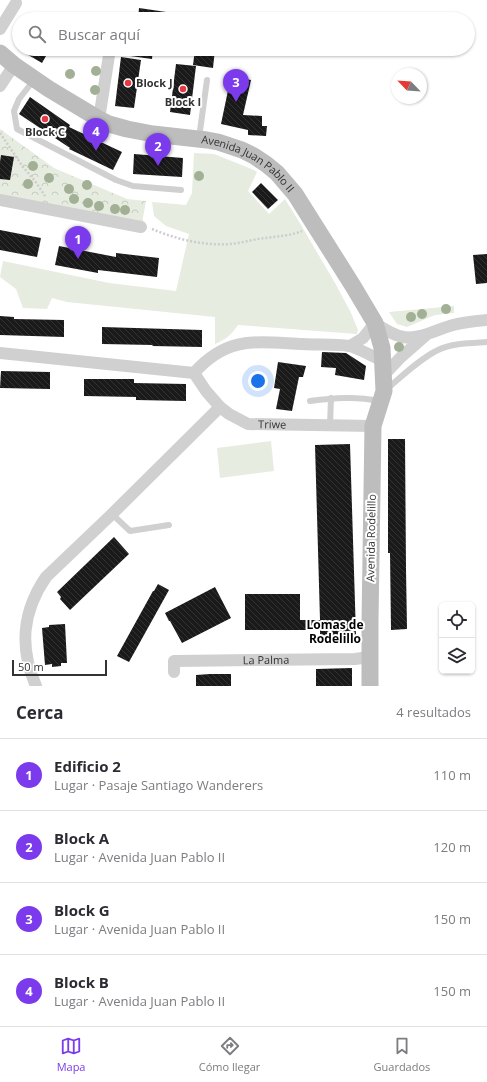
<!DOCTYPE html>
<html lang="es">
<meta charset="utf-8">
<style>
:root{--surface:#fff;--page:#f2f2f3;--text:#2b2b33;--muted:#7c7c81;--line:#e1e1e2;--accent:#7c3aed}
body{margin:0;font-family:"Open Sans",sans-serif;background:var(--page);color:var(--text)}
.controls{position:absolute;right:12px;bottom:12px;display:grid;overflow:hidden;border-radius:6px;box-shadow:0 1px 3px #0004}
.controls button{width:36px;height:36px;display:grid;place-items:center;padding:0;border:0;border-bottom:1px solid var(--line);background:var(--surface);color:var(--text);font:20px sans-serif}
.compass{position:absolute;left:391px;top:68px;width:36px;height:36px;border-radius:50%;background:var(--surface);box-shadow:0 1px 3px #0004;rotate:295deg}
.scale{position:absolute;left:12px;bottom:10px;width:95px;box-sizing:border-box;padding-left:4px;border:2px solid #333;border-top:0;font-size:11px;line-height:14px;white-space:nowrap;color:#333;-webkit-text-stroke:3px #fff;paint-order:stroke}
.you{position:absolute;left:258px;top:381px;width:14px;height:14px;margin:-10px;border:3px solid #fff;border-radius:50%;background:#1a73e8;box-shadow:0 0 0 6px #1a73e833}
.badge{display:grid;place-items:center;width:26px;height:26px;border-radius:50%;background:var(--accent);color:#fff;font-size:13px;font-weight:700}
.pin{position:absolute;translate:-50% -33px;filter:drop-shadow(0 1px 2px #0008)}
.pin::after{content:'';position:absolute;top:21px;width:14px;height:12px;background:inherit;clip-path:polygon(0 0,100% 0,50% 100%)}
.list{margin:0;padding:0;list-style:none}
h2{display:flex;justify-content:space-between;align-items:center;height:52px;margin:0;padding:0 16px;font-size:17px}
h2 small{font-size:13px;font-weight:400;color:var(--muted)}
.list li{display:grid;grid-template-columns:26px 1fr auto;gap:12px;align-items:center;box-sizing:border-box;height:72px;padding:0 16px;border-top:1px solid var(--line)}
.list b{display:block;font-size:15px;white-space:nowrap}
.list p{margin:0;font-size:13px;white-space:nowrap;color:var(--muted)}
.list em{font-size:13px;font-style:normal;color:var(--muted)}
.icon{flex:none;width:22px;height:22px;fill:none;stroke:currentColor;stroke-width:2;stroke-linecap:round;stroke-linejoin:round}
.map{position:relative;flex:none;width:487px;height:686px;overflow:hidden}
.search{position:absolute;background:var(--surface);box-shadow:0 1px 3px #0004;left:12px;right:12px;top:12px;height:44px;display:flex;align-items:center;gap:10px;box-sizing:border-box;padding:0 14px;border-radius:22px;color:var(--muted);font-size:15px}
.sheet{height:340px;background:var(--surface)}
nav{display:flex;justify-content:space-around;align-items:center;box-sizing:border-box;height:56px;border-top:1px solid var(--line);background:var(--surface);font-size:11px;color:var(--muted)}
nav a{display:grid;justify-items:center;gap:2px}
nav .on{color:var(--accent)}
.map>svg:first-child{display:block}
</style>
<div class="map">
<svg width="487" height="686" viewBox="0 0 487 686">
<defs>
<pattern id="park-crowns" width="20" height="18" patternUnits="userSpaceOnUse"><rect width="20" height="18" fill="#e6ecdf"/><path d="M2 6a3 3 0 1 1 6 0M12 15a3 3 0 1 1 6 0" fill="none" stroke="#c6cbc0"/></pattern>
<pattern id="building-back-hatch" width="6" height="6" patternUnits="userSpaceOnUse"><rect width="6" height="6" fill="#1a1a1a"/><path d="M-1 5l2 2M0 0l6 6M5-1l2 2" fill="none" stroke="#333"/></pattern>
</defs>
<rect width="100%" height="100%" fill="#fff"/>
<!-- green -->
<g fill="#e6ecdf">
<path d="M194,153L214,154L254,170L257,172L248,191L269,214L285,199L301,225L335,283L351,313L358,330L357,334L238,325C230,336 228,338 215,344V317L67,302L52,298L47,309L23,308L16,289L0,277L3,261L109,283L176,291L189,234L166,226L154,216L152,202L186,205L192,193Z"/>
<path d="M454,306V313L435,315L407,327L397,324L389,312Z"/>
<path d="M271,441L274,471L220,478L217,448Z"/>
</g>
<!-- park -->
<path fill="url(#park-crowns)" d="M0,129L54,168L127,199L146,201L142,223L0,194Z"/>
<!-- building -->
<g fill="url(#building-back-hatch)">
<path d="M139,8L173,13V19H138Z"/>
<path d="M18,49H50L42,63Z"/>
<path d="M124,49H153L152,59L123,55Z"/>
<path d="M195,49H215L213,68L193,65Z"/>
<path d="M121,57L141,60L134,108L115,106Z"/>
<path d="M176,64L196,66L190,115L170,112Z"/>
<path d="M231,76L251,80L243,115L262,116V126H267L266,136L248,135V130L221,124Z"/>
<path d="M30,97L70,125L69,127L122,152L113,170L69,149L70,148L19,114Z"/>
<path d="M134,154L183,158L182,177L133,174Z"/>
<path d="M1,155L14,157L10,180L0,179V162Z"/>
<path d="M261,183L278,200L268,209L252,192Z"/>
<path d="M0,230L41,238L37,257L0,250Z"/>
<path d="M59,246L116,257V253L159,258L157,277L98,270V273L55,265Z"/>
<path d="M487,254V283L476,284L473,255Z"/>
<path d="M0,316L14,317V319L64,320V337L0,335Z"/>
<path d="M102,327L202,330V347L152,346L153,345L102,344Z"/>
<path d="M322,352L346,353L366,366L364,380L335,375L336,368L321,367Z"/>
<path d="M278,362L306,366L303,377H299L292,411L276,409L280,389L274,388Z"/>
<path d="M1,371L50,372V389L0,388Z"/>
<path d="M84,379H134V383L186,384V401L136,400V397L84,396Z"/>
<path d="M388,439H405L406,569L407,629L391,630L390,553H388Z"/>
<path d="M350,444L356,635H330V637H320V630H245V594H300V620H320L315,445Z"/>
<path d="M114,537L129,554L70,610L60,599L61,597L57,592Z"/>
<path d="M158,584L169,590L129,662L117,656L153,591H154Z"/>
<path d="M215,587L231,618L182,643L170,621H169L165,613Z"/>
<path d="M65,624L67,663H61V666L52,667V664L45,665L42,628L49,627V625Z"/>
<path d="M352,668V686H316V669Z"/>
<path d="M210,674H231V686H196V675Z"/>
</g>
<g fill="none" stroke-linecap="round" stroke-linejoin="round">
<!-- path -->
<g stroke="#cdcdcd" stroke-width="2.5" stroke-dasharray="2 2" stroke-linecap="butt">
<path d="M0,133L23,167L35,181L45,196"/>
<path d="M152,229C176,239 203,246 230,244C242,243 254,239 266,238C278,236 290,236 302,231"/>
</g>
<!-- lane -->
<g stroke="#d0d0d0" stroke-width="6">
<path d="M34,80L19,99L14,111L17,129L116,180L133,186L181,190"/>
<path d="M199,138L207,80"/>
<path d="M387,389C402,376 421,358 438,350C452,343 472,343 487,342"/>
<path d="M310,401C333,398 356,396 379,401"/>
<path d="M330,425L331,398"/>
<path d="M112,514L130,531L169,525"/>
</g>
<!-- street -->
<g stroke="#d0d0d0" stroke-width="12">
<path d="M0,29L16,3"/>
<path d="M0,86L14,65"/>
<path d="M99,119L110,49"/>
<path d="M0,200L141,227"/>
<path d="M350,346L363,338L375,323C384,329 392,335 403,337C419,340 438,329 453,325C464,322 476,321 487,320"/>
<path d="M0,353L194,373"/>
<path id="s1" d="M194,373L206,391L220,407L229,414L248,424L373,426"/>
<path d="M194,373C228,335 257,342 303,344C317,345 336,344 349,346C358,348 374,357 383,361"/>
<path d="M384,375L401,357L425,336"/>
<path id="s2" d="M174,672V661L355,659L370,657"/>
<path d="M36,686C19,647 22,612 46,577L112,514L220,407"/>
</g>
<!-- secondary -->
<path stroke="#bdbdbd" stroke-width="17" id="s3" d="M0,53L14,65L49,89L99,119L109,124L127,129L153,134L207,140L218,142L242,150L254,156L266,164L277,173L295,194L353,286L375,323L382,348L384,391L373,426L370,621V686"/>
</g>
<!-- trees -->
<g fill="#a2b095">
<circle cx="96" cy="71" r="5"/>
<circle cx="70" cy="74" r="5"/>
<circle cx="95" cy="90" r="5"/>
<circle cx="33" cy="166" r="5"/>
<circle cx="199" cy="176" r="5"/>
<circle cx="49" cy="178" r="5"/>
<circle cx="28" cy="184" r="5"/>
<circle cx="87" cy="185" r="5"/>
<circle cx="69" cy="189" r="5"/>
<circle cx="74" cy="199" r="5"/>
<circle cx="88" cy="203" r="5"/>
<circle cx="99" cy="206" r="5"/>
<circle cx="115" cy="209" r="5"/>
<circle cx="125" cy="210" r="5"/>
<circle cx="446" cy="309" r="5"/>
<circle cx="422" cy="314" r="5"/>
<circle cx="411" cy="317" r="5"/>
<circle cx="399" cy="347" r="5"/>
</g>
<!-- markers -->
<g fill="#e63946" stroke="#fff" stroke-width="1.5">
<circle cx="128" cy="83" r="4"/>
<circle cx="183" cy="89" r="4"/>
<circle cx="45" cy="119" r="4"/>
</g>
<g text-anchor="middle" stroke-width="4" stroke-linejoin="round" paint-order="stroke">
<!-- poi labels -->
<g font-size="11" font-weight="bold" fill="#333" stroke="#fff">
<text x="136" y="87" text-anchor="start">Block J</text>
<text x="183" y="106">Block I</text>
<text x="45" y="136">Block C</text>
</g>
<!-- street labels -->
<g font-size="11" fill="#333" stroke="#fff">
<text dy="4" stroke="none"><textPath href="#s3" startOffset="278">Avenida Juan Pablo II</textPath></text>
<text dy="4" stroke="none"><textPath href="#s1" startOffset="100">Triwe</textPath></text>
<text transform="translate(371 538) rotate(-89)" y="4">Avenida Rodelillo</text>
<text dy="4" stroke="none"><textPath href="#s2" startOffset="103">La Palma</textPath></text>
</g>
<!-- neighbourhood labels -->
<g font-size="12" font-weight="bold" fill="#000" stroke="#fff">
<text x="335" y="629">Lomas de<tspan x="335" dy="14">Rodelillo</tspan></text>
</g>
</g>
</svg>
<div class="controls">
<button><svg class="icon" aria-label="locate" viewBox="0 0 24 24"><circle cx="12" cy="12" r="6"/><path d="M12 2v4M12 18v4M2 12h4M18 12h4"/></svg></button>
<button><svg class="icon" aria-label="layers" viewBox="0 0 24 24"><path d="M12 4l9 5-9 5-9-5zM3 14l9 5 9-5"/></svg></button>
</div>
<svg class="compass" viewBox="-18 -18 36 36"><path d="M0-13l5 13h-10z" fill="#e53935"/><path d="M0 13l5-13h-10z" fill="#7c7c81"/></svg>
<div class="scale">50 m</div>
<div class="you"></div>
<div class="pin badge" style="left:78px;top:259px">1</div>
<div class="pin badge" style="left:158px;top:166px">2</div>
<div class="pin badge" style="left:236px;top:102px">3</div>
<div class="pin badge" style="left:96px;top:151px">4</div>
<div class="search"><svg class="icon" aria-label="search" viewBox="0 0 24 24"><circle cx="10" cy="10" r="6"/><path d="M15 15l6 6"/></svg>Buscar aquí</div>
</div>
<section class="sheet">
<h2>Cerca<small>4 resultados</small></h2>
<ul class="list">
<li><span class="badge">1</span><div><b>Edificio 2</b><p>Lugar · Pasaje Santiago Wanderers</p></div><em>110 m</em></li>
<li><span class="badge">2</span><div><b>Block A</b><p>Lugar · Avenida Juan Pablo II</p></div><em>120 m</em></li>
<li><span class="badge">3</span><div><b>Block G</b><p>Lugar · Avenida Juan Pablo II</p></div><em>150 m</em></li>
<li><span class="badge">4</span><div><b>Block B</b><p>Lugar · Avenida Juan Pablo II</p></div><em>150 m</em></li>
</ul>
</section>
<nav>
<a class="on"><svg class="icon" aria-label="map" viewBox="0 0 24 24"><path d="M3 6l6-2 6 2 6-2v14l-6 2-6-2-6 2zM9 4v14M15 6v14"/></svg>Mapa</a>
<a><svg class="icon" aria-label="directions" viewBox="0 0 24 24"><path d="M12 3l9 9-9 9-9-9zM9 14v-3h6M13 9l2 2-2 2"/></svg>Cómo llegar</a>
<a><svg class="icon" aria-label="saved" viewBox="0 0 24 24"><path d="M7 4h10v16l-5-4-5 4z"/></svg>Guardados</a>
</nav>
